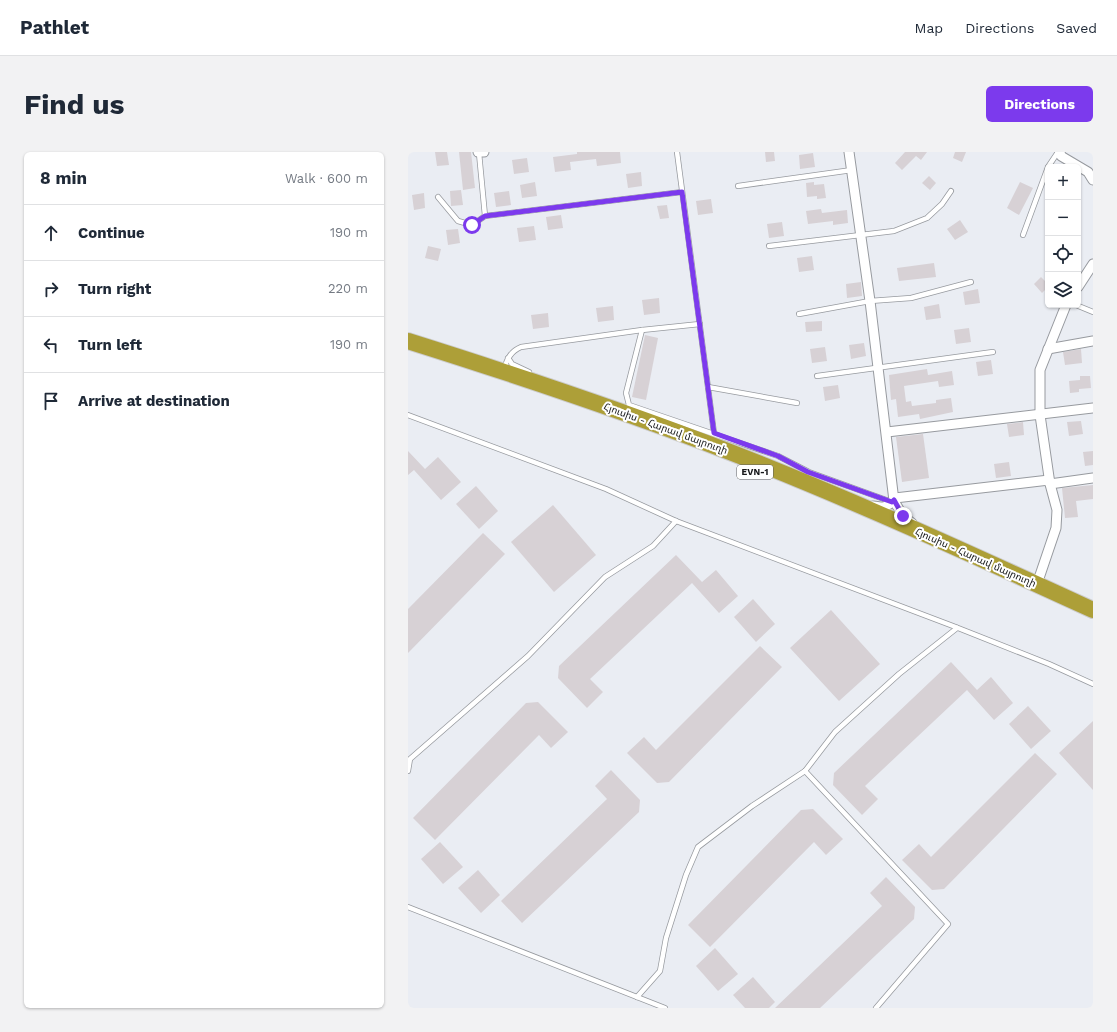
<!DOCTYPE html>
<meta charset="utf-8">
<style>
:root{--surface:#fff;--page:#f2f2f3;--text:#1f2937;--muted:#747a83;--line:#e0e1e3;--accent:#7c3aed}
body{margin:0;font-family:"Work Sans","Noto Sans Armenian",sans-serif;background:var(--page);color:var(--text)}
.controls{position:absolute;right:12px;top:12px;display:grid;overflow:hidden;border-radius:6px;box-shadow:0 1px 3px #0004}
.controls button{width:36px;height:36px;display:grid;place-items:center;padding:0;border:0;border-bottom:1px solid var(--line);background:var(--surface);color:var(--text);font:20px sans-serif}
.stop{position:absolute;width:12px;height:12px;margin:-9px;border:3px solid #7c3aed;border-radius:50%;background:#fff}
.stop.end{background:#7c3aed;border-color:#fff;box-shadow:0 1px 4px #0008}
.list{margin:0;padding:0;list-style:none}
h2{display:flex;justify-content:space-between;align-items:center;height:52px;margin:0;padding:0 16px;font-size:17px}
h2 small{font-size:13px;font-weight:400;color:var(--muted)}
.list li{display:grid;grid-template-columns:26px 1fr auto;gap:12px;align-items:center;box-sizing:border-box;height:56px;padding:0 16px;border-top:1px solid var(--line)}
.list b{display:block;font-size:15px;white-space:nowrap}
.list em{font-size:13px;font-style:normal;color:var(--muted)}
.icon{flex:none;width:22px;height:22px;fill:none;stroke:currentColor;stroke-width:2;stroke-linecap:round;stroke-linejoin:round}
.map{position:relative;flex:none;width:685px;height:856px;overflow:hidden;border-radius:6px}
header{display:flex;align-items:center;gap:24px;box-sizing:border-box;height:56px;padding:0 20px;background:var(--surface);border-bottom:1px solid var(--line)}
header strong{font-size:19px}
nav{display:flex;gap:22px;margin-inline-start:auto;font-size:14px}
.intro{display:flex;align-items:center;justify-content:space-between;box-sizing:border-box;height:96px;padding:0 24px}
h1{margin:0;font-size:28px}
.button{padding:10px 18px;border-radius:6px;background:var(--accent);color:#fff;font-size:14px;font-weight:700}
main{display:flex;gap:24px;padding:0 24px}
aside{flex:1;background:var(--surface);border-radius:6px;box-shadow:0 1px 3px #0004}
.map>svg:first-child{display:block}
</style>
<header>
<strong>Pathlet</strong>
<nav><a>Map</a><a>Directions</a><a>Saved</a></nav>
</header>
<div class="intro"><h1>Find us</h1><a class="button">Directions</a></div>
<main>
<aside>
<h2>8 min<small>Walk · 600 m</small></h2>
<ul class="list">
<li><svg class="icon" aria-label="ahead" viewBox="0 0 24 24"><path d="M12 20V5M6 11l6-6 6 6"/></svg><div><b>Continue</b></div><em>190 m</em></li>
<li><svg class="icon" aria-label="right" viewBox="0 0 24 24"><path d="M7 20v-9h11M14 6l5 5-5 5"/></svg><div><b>Turn right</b></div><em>220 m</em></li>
<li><svg class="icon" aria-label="left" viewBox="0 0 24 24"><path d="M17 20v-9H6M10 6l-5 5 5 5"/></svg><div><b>Turn left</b></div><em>190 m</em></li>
<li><svg class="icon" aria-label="arrive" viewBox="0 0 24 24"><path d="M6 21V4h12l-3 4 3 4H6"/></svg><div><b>Arrive at destination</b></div></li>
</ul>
</aside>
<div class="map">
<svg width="685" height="856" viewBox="0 0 685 856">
<rect width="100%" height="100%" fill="#eaedf3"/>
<!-- building -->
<g fill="#d7d1d5">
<path d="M27,0H39L41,13L29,14Z"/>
<path d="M51,0H63L67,36L55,38Z"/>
<path d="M169,0H212L213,11L189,14L188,7L162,10L163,18L147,20L145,5L169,2Z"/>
<path d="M357,0H366L367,9L358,10Z"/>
<path d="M497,0H519L513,8L508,4L494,18L487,11Z"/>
<path d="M547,0H558L554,10L545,6Z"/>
<path d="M405,1L407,15L392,17L391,3Z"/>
<path d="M119,6L121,20L106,22L104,8Z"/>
<path d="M233,20L234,34L220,36L218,22Z"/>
<path d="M521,24L528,31L522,38L514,31Z"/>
<path d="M127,30L129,44L114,46L112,33Z"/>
<path d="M406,30V33L416,32L418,46L409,47V44L399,45L398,31Z"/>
<path d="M612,30L625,36L611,63L599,56Z"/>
<path d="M53,38L55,53L43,54L42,39Z"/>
<path d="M101,39L103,53L88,55L86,41Z"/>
<path d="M16,41L17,56L6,58L4,43Z"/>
<path d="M303,47L305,61L290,63L288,49Z"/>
<path d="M259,53L261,66L252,67L249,54Z"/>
<path d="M413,57L414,61L439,58L440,71L425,73V69L400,72L398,59Z"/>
<path d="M153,63L155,76L140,78L138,65Z"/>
<path d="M552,68L560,80L547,88L539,77Z"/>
<path d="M374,70L376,84L361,86L359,72Z"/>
<path d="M126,74L128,88L111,90L109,76Z"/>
<path d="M50,77L52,91L40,93L38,78Z"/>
<path d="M20,94L33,97L30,109L17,106Z"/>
<path d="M404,104L406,118L391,120L389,106Z"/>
<path d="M526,111L528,125L491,129L489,116Z"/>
<path d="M633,125L640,132V135L634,141L626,132Z"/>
<path d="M453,130L454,144L439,146L438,132Z"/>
<path d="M570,137L572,151L557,153L555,140Z"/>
<path d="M251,146L252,161L236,163L234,148Z"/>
<path d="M531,152L533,166L518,168L516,155Z"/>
<path d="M205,154L206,168L190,170L188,156Z"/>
<path d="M140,161L141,175L125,177L123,163Z"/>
<path d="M414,169V179L398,180L397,170Z"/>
<path d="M561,176L563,190L548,192L546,178Z"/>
<path d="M237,183L250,186L238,248L224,245Z"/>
<path d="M456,191L458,204L443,207L441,193Z"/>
<path d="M417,195L419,209L404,211L402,197Z"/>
<path d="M673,197L674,211L657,213L655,200Z"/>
<path d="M583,208L585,222L570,224L568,210Z"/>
<path d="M519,217L520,223L544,219L546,233L531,235L530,229L496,234L498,250L503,249L504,254L528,251V248L543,246L545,260L512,267L511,262L490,265L488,247L483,248L481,223Z"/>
<path d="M672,224H682L683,236L671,237V240L662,241L661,229L672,228Z"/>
<path d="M430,233L432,246L417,249L415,235Z"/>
<path d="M673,269L675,282L661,284L659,270Z"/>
<path d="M615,270L616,283L601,285L599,272Z"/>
<path d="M515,282L521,326L494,330L488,285Z"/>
<path d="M0,299L17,317L30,305L53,330L33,348L6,318L0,323Z"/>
<path d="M685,299V313L677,314L675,300Z"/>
<path d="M601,310L603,324L588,326L586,312Z"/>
<path d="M685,333V347L668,349L670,365L657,366L654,336Z"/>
<path d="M68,334L90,359L71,377L48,352Z"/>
<path d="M145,353L188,403L146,440L103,390Z"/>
<path d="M75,381L97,402L0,501V457Z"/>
<path d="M268,403L294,430L308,418L330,444L311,461L284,431L182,527L195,540L179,556L150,526L151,514Z"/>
<path d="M345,447L367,472L348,490L326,465Z"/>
<path d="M423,458L472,512L431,549L382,496Z"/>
<path d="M352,494L374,515L261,630L249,631L219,601L236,585L248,598Z"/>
<path d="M543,510L569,538L583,525L605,551L586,568L559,538L457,634L470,647L454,663L425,633L426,621Z"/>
<path d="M130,550L160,580L143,596L131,583L27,688L5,666L118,551Z"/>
<path d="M620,554L643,579L623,597L601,572Z"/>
<path d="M685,569V638L651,601Z"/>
<path d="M627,601L649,622L536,737L524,738L494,708L511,692L523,705Z"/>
<path d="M203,618L232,648L231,660L114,771L93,749L199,647L187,634Z"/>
<path d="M405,657L435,687L418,703L406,690L302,795L280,773L393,658Z"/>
<path d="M32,690L55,715L35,732L13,707Z"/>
<path d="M70,718L92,743L73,761L50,736Z"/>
<path d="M478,725L507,755L506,767L412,856H367L474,754L462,741Z"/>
<path d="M307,796L330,822L310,839L288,814Z"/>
<path d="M345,825L367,850L361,856H337L325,843Z"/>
</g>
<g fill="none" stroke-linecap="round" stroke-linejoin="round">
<defs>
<g id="lane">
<path d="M269,0L306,281"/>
<path d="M71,1L77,64L274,40"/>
<path d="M640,15L650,0"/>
<path d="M330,34L444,18"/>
<path d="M30,45L50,69L64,73L77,64"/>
<path d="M615,83L640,15"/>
<path d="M361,94L486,79L519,66L534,52L543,39"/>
<path d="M668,153L685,160"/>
<path d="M391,162L462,149L503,146L563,130"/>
<path d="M234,178L218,241L221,253L370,304L401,320L484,350"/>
<path d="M100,206L104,212L121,220"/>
<path d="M96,217C99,207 103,199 113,195L234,178L292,172"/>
<path d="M409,224L585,200"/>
<path d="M300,235L389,251"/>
<path d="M0,263L198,337L268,369L545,474L641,512L685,532"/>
<path d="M0,619L2,607L120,504L197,425L245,394L268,369"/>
<path d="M397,619L540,772L468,856"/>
<path d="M0,755L257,856"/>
<path d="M229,845L252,819L258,786L278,723L290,695L344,654L397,619L427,580L491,522L549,476"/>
</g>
<g id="street">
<path d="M70,0H76"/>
<path d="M441,0L462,149L486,349L495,364L504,371"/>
<path d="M652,0L653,4L680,20L685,28"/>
<path d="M670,135L685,112"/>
<path d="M658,153L632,218V263L642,332L685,326"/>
<path d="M640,197L685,189"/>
<path d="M479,280L685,256"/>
<path d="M487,346L641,328"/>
<path d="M465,354C476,356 478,355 486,349"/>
<path d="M629,432L648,376L649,358L642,332"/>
</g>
<path id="highway" d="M0,189C108,223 216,259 322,300C445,348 565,403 685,458"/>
</defs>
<!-- lane casing -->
<use href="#lane" stroke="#979a9f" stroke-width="6"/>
<!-- street casing -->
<use href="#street" stroke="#979a9f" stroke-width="11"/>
<!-- highway casing -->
<use href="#highway" stroke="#ccc" stroke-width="18"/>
<!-- lane -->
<use href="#lane" stroke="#fff" stroke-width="4.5"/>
<!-- street -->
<use href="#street" stroke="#fff" stroke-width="9"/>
<!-- highway -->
<use href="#highway" stroke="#ad9f38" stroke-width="16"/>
</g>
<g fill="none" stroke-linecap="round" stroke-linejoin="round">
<!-- route -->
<path stroke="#7c3aed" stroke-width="5" d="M64,73L77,64L274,40L306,281L370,304L400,320L484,350L486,348L495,364"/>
</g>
<g text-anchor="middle" stroke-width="4" stroke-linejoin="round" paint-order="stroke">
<!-- shield labels -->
<rect fill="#fff" stroke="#5c5d5e" stroke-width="1" x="329" y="313" width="36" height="14" rx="3"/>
<g font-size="9" font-weight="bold" fill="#161719">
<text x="347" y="323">EVN-1</text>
</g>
<!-- street labels -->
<g font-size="10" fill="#161719" stroke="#fff">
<text transform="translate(258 276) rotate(20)" y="4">Հյուսիս - Հարավ մայրուղի</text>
<text transform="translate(568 405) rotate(24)" y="4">Հյուսիս - Հարավ մայրուղի</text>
</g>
</g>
</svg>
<div class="controls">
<button>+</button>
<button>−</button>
<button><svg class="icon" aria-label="locate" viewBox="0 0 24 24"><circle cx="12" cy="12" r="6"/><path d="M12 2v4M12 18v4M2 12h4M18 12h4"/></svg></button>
<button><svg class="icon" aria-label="layers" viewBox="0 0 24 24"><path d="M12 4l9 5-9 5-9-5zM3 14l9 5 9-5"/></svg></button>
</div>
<div class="stop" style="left:64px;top:73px"></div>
<div class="stop end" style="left:495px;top:364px"></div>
</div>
</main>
